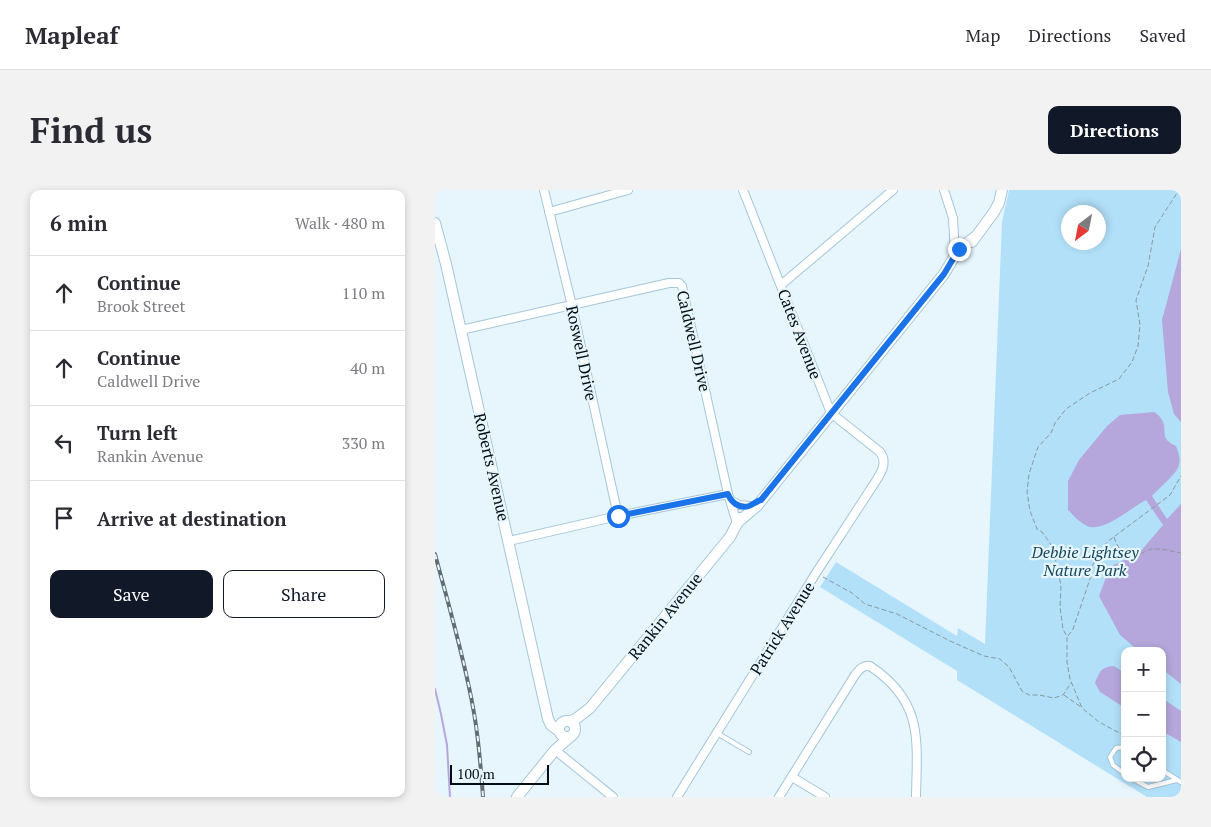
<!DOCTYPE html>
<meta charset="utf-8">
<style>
:root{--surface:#fff;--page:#f2f2f3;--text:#2b2b33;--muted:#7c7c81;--line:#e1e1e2;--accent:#111827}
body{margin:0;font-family:"PT Serif",serif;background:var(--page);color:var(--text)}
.controls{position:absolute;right:15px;bottom:15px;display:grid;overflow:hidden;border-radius:10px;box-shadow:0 2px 8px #0003}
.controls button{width:45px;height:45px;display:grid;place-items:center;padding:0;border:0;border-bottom:1px solid var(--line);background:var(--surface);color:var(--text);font:25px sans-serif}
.compass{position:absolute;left:626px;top:15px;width:45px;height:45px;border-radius:50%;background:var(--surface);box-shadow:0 2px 8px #0003;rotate:212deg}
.scale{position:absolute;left:15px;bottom:12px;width:99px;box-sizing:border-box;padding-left:5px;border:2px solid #030d13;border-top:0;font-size:14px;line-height:18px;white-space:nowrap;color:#030d13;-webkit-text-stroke:4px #e7f6fd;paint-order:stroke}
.stop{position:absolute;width:15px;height:15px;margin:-11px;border:4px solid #1a73e8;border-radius:50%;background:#fff}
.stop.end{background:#1a73e8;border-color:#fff;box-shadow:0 1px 5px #0008}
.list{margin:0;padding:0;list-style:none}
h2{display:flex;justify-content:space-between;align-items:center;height:65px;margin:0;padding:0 20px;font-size:21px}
h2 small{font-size:16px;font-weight:400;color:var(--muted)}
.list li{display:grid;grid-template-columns:32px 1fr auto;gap:15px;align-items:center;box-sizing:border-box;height:75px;padding:0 20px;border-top:1px solid var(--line)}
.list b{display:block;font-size:19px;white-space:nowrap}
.list p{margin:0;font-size:16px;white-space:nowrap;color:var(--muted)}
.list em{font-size:16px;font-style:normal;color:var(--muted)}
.actions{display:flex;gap:10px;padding:15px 20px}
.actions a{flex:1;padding:11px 0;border:1px solid var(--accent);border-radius:10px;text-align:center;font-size:18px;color:var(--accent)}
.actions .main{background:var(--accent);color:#fff}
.icon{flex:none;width:28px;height:28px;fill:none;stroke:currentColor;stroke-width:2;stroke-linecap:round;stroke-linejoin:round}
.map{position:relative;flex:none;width:746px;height:607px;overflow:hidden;border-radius:10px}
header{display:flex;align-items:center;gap:30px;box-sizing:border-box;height:70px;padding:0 25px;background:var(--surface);border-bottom:1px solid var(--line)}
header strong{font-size:24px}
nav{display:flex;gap:28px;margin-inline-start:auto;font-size:18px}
.intro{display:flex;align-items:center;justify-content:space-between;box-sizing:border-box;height:120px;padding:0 30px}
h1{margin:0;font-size:35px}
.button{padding:12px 22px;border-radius:10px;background:var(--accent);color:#fff;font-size:18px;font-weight:700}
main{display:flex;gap:30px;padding:0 30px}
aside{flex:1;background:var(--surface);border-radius:10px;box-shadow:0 2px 8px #0003}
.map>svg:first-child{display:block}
</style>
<header>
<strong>Mapleaf</strong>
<nav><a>Map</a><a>Directions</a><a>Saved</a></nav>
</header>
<div class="intro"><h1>Find us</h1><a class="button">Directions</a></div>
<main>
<aside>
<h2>6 min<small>Walk · 480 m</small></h2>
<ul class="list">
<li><svg class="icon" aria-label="ahead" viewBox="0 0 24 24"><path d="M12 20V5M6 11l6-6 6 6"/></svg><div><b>Continue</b><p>Brook Street</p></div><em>110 m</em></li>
<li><svg class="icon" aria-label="ahead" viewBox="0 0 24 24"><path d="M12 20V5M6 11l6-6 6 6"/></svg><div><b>Continue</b><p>Caldwell Drive</p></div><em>40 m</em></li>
<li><svg class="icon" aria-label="left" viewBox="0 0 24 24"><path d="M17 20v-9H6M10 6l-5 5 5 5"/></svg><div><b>Turn left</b><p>Rankin Avenue</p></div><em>330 m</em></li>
<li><svg class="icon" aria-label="arrive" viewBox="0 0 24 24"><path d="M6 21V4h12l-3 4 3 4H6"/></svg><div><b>Arrive at destination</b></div></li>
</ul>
<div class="actions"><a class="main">Save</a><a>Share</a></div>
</aside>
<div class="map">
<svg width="746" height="607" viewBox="0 0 746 607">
<rect width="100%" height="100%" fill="#e7f6fd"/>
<!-- green -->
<path fill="#b2e0f9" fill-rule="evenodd" d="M574,0H746V607H712L522,490V481L385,397L401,372L522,446L523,438L550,454L567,32ZM634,22H664V52H634ZM690,461H727V588H690Z"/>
<!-- water -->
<g fill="#b5a7db">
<path d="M746,59V232L739,224L733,202L727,130Z"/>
<path d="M719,222C736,233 725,244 733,251C735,253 739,255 741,256C743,261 746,269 744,275C741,285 724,298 717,306L732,329L746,314V494L727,479V461H704L685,445L664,406L675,377L705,362L728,335L711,310C697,317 672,340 655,337C647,335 639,326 633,320V291L644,270L672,236L685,225Z"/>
<path d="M679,476L690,483V518L665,502L660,493C665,481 666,477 679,476Z"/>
<path d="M727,508L746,521V552L727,541Z"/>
</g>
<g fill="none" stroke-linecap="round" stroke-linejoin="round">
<!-- stream -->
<path stroke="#b5a7db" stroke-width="2" d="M0,499L6,524L12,555L15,607"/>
<defs>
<g id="service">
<path d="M282,543L314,562"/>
<path d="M690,557L681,558L675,567L678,575L690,584"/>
<path d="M727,580L746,592"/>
<path d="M696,588L713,597L742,590"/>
</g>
<g id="minor">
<path d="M109,0L137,116L183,326"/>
<path d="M509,0L518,28L520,64"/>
<path d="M114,22L193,0"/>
<path d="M346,95L458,0"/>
<path d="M26,140L234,93H244L247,96L293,304L302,333"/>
<path d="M295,310L304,315L315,316"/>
<path d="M74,351L183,326L293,304"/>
<path d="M120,560L178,607"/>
<path d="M357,587L390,607"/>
<path d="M242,607L381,383L437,297C444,286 454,274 445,262L396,223L308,0"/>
<path d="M344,607L420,485C424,480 427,475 435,476C489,512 482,550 481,607"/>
</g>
<g id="tertiary">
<path d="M0,33L11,74L113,529L116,535L124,541"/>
<path d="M537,52L559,22L564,13L567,0"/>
<path d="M302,333L322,316L509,84L524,59L540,47"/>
<circle cx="132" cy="539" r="8"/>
<path d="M136,531L142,528L155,518L295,347L305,328"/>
<path d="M82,607L120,560L135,547"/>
</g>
</defs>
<!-- service casing -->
<use href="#service" stroke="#a4c6d9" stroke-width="6"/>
<!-- minor casing -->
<use href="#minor" stroke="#a4c6d9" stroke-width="10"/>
<!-- tertiary casing -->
<use href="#tertiary" stroke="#a4c6d9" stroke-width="12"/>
<!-- path -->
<g stroke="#8a979d" stroke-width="1" stroke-dasharray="5 2.5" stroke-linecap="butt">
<path d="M679,347C683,359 687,363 698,367L716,359H726L746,363"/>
<path d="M388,387L417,403L430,414L462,424L515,451L549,466L565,469L574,477L587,501L594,505H604L619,508L628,505L636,493"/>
<path d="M633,446L638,439L656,386L658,374L672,352L735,305L746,286"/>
<path d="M629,505L646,517"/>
<path d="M690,546L664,532L647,518L635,489L632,472V447L628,439L625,417L626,396L622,375L615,353L607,342L602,339L595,321L592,302L594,284L603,257L616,243L620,233L631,219L655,203L684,189L697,172L703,156L705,135L701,110L713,76L720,37L744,0"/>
</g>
<!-- service -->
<use href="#service" stroke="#fff" stroke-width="4"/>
<!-- minor -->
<use href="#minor" stroke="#fff" stroke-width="8"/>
<!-- tertiary -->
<use href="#tertiary" stroke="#fff" stroke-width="10"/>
<defs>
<path id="rail" d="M0,364C14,417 30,470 39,523C44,551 46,579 48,607"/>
</defs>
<!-- rail casing -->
<use href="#rail" stroke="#616d73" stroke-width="4"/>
<!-- rail -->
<use href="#rail" stroke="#e7f6fd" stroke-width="2" stroke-dasharray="5.5" stroke-linecap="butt"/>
</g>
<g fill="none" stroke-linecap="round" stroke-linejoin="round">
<!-- route -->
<path stroke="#1a73e8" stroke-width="6" d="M183,326L293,304C296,312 304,319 314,316C317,315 322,311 326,310L509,84L524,59"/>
</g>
<g text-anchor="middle" stroke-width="4.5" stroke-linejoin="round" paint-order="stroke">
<!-- street labels -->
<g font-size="16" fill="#030d13" stroke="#e7f6fd">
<text transform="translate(365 144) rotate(69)" y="6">Cates Avenue</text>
<text transform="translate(259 151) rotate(77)" y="6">Caldwell Drive</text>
<text transform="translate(147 163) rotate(78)" y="6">Roswell Drive</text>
<text transform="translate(57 277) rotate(77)" y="6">Roberts Avenue</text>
<text transform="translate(230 426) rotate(-51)" y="6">Rankin Avenue</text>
<text transform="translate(347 438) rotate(-58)" y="6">Patrick Avenue</text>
</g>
<!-- park labels -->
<g font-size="16" font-style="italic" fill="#16475d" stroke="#e7f6fd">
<text x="650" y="368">Debbie Lightsey<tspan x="650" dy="18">Nature Park</tspan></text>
</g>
</g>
</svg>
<div class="controls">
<button>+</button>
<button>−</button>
<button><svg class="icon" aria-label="locate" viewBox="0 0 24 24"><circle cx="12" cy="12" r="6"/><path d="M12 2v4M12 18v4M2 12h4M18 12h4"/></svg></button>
</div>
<svg class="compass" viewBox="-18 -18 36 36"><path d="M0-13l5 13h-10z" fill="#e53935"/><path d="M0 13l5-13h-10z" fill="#7c7c81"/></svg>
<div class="scale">100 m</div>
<div class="stop" style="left:183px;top:326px"></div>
<div class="stop end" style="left:524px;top:59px"></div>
</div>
</main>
